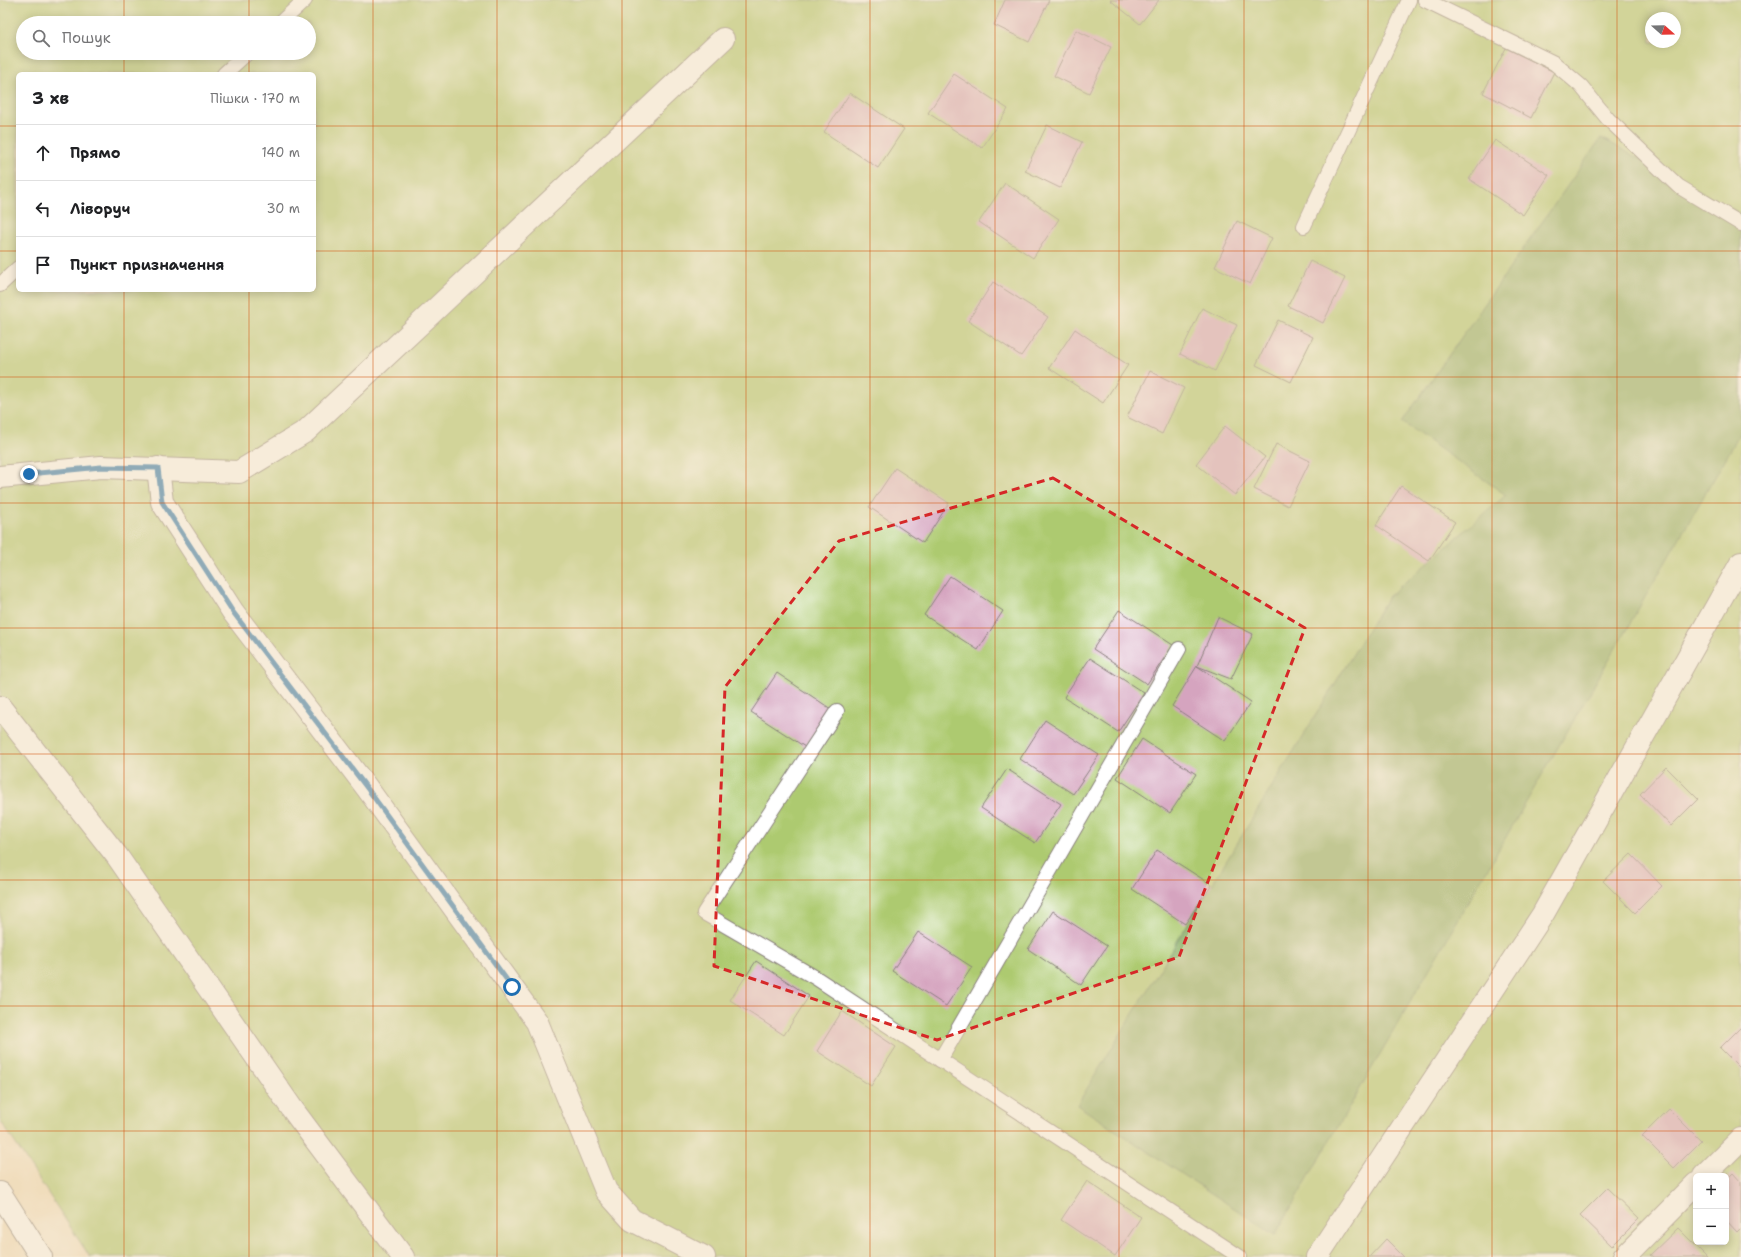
<!DOCTYPE html>
<html lang="uk">
<meta charset="utf-8">
<style>
:root{--surface:#fff;--page:#f2f2f2;--text:#202124;--muted:#757577;--line:#e0e0e0}
body{margin:0;font-family:"Shantell Sans",sans-serif;background:var(--page);color:var(--text)}
.controls{position:absolute;right:12px;bottom:12px;display:grid;overflow:hidden;border-radius:6px;box-shadow:0 2px 10px #0003}
.controls button{width:36px;height:36px;display:grid;place-items:center;padding:0;border:0;border-bottom:1px solid var(--line);background:var(--surface);color:var(--text);font:20px sans-serif}
.compass{position:absolute;left:1645px;top:12px;width:36px;height:36px;border-radius:50%;background:var(--surface);box-shadow:0 2px 10px #0003;rotate:110deg}
.stop{position:absolute;width:12px;height:12px;margin:-9px;border:3px solid #1f6fb2;border-radius:50%;background:#fff}
.stop.end{background:#1f6fb2;border-color:#fff;box-shadow:0 1px 4px #0008}
.list{margin:0;padding:0;list-style:none}
h2{display:flex;justify-content:space-between;align-items:center;height:52px;margin:0;padding:0 16px;font-size:17px}
h2 small{font-size:13px;font-weight:400;color:var(--muted)}
.list li{display:grid;grid-template-columns:26px 1fr auto;gap:12px;align-items:center;box-sizing:border-box;height:56px;padding:0 16px;border-top:1px solid var(--line)}
.list b{display:block;font-size:15px;white-space:nowrap}
.list em{font-size:13px;font-style:normal;color:var(--muted)}
.icon{flex:none;width:22px;height:22px;fill:none;stroke:currentColor;stroke-width:2;stroke-linecap:round;stroke-linejoin:round}
.map{position:relative;flex:none;width:1741px;height:1257px;overflow:hidden}
.search{position:absolute;background:var(--surface);box-shadow:0 2px 10px #0003;left:16px;top:16px;width:300px;height:44px;display:flex;align-items:center;gap:10px;box-sizing:border-box;padding:0 14px;border-radius:22px;color:var(--muted);font-size:15px}
.panel{position:absolute;background:var(--surface);box-shadow:0 2px 10px #0003;left:16px;top:72px;width:300px;height:220px;border-radius:6px}
.map>svg:first-child{display:block}
</style>
<div class="map">
<svg width="1741" height="1257" viewBox="0 0 1741 1257">
<rect width="100%" height="100%" fill="#fff"/>
<filter id="ink" filterUnits="userSpaceOnUse"><feTurbulence type="fractalNoise" baseFrequency=".025" numOctaves="2"/><feDisplacementMap in="SourceGraphic" scale="8" xChannelSelector="R" yChannelSelector="G"/><feConvolveMatrix kernelMatrix="1 2 1 2 8 2 1 2 1" color-interpolation-filters="sRGB"/></filter>
<filter id="wash" filterUnits="userSpaceOnUse"><feTurbulence type="fractalNoise" baseFrequency=".012" numOctaves="4" result="noise"/><feDisplacementMap in="SourceGraphic" scale="16" xChannelSelector="R" yChannelSelector="G"/><feGaussianBlur stdDeviation="0.9" result="paint"/><feColorMatrix in="noise" values="0 0 0 0 0 0 0 0 0 0 0 0 0 0 0 0 0 1.4 0 .05"/><feComposite in="paint" operator="in"/></filter>
<g filter="url(#wash)">
<rect width="100%" height="100%" fill="#f0ddbc"/>
<!-- green -->
<path fill="#adca70" stroke="#687656" fill-rule="evenodd" d="M0,0H1741V1257H90L0,1120ZM1651,18H1675V42H1651ZM23,23H309V53H23ZM18,74H314V290H18ZM1696,1176H1726V1242H1696Z"/>
<!-- forest -->
<path fill="#8aae62" stroke="#56684e" d="M1601,138L1741,214V432L1275,1235L1077,1105L1388,597L1506,495L1402,422Z"/>
<g id="blocks">
<!-- building -->
<g fill="#d5a4bf">
<path d="M1005,0H1049L1029,42L994,25Z"/>
<path d="M1110,0H1159L1140,24Z"/>
<path d="M1076,30L1111,47L1089,93L1054,76Z"/>
<path d="M1506,48L1554,72L1531,118L1483,93Z"/>
<path d="M954,74L1008,109L982,148L928,113Z"/>
<path d="M850,93L904,129L878,168L824,132Z"/>
<path d="M1047,125L1082,142L1060,188L1025,171Z"/>
<path d="M1495,140L1549,175L1523,215L1469,179Z"/>
<path d="M1005,183L1059,219L1033,258L979,222Z"/>
<path d="M1237,221L1272,238L1250,284L1215,267Z"/>
<path d="M1310,261L1345,278L1323,323L1288,306Z"/>
<path d="M993,282L1048,317L1021,356L968,321Z"/>
<path d="M1202,308L1237,325L1215,371L1180,354Z"/>
<path d="M1278,320L1313,337L1291,382L1256,365Z"/>
<path d="M1075,329L1128,365L1103,403L1049,368Z"/>
<path d="M1150,371L1184,388L1162,434L1127,417Z"/>
<path d="M1225,426L1265,457L1235,495L1196,464Z"/>
<path d="M1276,444L1310,461L1288,506L1254,489Z"/>
<path d="M895,468L949,503L923,543L869,507Z"/>
<path d="M1401,486L1455,522L1429,561L1376,525Z"/>
<path d="M950,576L1003,611L978,650L924,615Z"/>
<path d="M1119,610L1173,645L1147,684L1093,649Z"/>
<path d="M1218,617L1253,634L1231,679L1197,666L1251,702L1225,741L1172,706L1197,666Z"/>
<path d="M1090,658L1144,693L1118,732L1064,697Z"/>
<path d="M777,673L831,709L805,747L751,712Z"/>
<path d="M1045,720L1099,755L1073,794L1020,759Z"/>
<path d="M1142,739L1196,774L1170,813L1117,778Z"/>
<path d="M1666,767L1698,799L1671,826L1640,794Z"/>
<path d="M1007,769L1061,804L1035,843L981,808Z"/>
<path d="M1157,850L1212,885L1185,924L1132,889Z"/>
<path d="M1631,854L1662,886L1635,913L1603,881Z"/>
<path d="M1053,911L1107,946L1081,985L1028,949Z"/>
<path d="M918,932L972,967L946,1006L892,971Z"/>
<path d="M756,961L809,996L784,1035L730,1000Z"/>
<path d="M842,1011L896,1047L871,1086L817,1051Z"/>
<path d="M1741,1027V1069L1720,1048Z"/>
<path d="M1669,1109L1701,1141L1674,1168L1642,1136Z"/>
<path d="M1733,1173L1741,1182V1228L1737,1232L1726,1220V1180Z"/>
<path d="M1087,1181L1141,1217L1115,1256L1061,1220Z"/>
<path d="M1607,1188L1639,1219L1612,1246L1580,1215Z"/>
<path d="M1678,1228L1707,1257H1653L1650,1255Z"/>
<path d="M1386,1239L1404,1257H1369Z"/>
</g>
</g>
</g>
<g filter="url(#ink)">
<use href="#blocks" fill-opacity="0" stroke="#89807c" stroke-width="1"/>
<g fill="none" stroke-linecap="round" stroke-linejoin="round">
<defs>
<g id="service">
<path d="M1425,0L1554,63L1581,86L1608,119L1678,186L1741,224"/>
<path d="M280,23L305,0"/>
<path d="M224,74L247,53"/>
<path d="M1304,226L1409,0"/>
<path d="M0,285L18,268"/>
<path d="M837,711L704,913L816,978L1240,1257"/>
<path d="M940,1060L1179,649"/>
</g>
<g id="minor">
<path d="M158,468L162,502L233,612L367,788L537,1022L606,1191L632,1220L704,1257"/>
<path d="M0,477L101,467L239,472L306,431L723,39"/>
<path d="M0,707L117,856L293,1110L403,1257"/>
<path d="M1704,1176L1741,1139"/>
<path d="M0,1193L41,1257"/>
<path d="M1317,1257L1543,914L1741,563"/>
<path d="M1624,1257L1696,1184"/>
</g>
</defs>
<!-- service casing -->
<use href="#service" stroke="#89807c" stroke-width="16"/>
<!-- minor casing -->
<use href="#minor" stroke="#89807c" stroke-width="24"/>
<!-- service -->
<use href="#service" stroke="#fff" stroke-width="14"/>
<!-- minor -->
<use href="#minor" stroke="#fff" stroke-width="22"/>
</g>
</g>
<g fill="none" stroke-linecap="round" stroke-linejoin="round" filter="url(#ink)">
<!-- route -->
<path stroke="#1f6fb2" stroke-width="5" d="M29,474L101,467L158,468L162,502L233,612L367,788L512,987"/>
</g>
<!-- marked area -->
<path d="M0 0H1741V1257H0ZM1053,478L1305,628L1179,957L937,1040L714,966L725,687L839,541Z" fill="#f0ddbc" fill-opacity=".55" fill-rule="evenodd"/>
<path fill="none" stroke="#d62828" stroke-width="3" stroke-dasharray="8 5" stroke-linejoin="round" d="M1053,478L1305,628L1179,957L937,1040L714,966L725,687L839,541Z"/>
<!-- grid -->
<path fill="none" stroke="#d45411" stroke-width="1" stroke-opacity="0.55" d="M124,0V23M249,0V23M373,0V1257M497,0V1257M622,0V1257M746,0V1257M870,0V1257M995,0V1257M1119,0V1257M1244,0V1257M1368,0V1257M1492,0V1257M1617,0V1257M124,53V74M249,53V74M0,126H18M314,126H1741M0,251H18M314,251H1741M124,290V1257M249,290V1257M0,377H1741M0,503H1741M0,628H1741M0,754H1741M0,880H1741M0,1006H1741M0,1131H1741"/>
</svg>
<div class="controls">
<button>+</button>
<button>−</button>
</div>
<svg class="compass" viewBox="-18 -18 36 36"><path d="M0-13l5 13h-10z" fill="#e53935"/><path d="M0 13l5-13h-10z" fill="#757577"/></svg>
<div class="stop" style="left:512px;top:987px"></div>
<div class="stop end" style="left:29px;top:474px"></div>
<div class="search"><svg class="icon" aria-label="search" viewBox="0 0 24 24"><circle cx="10" cy="10" r="6"/><path d="M15 15l6 6"/></svg>Пошук</div>
<section class="panel">
<h2>3 хв<small>Пішки · 170 m</small></h2>
<ul class="list">
<li><svg class="icon" aria-label="ahead" viewBox="0 0 24 24"><path d="M12 20V5M6 11l6-6 6 6"/></svg><div><b>Прямо</b></div><em>140 m</em></li>
<li><svg class="icon" aria-label="left" viewBox="0 0 24 24"><path d="M17 20v-9H6M10 6l-5 5 5 5"/></svg><div><b>Ліворуч</b></div><em>30 m</em></li>
<li><svg class="icon" aria-label="arrive" viewBox="0 0 24 24"><path d="M6 21V4h12l-3 4 3 4H6"/></svg><div><b>Пункт призначення</b></div></li>
</ul>
</section>
</div>
